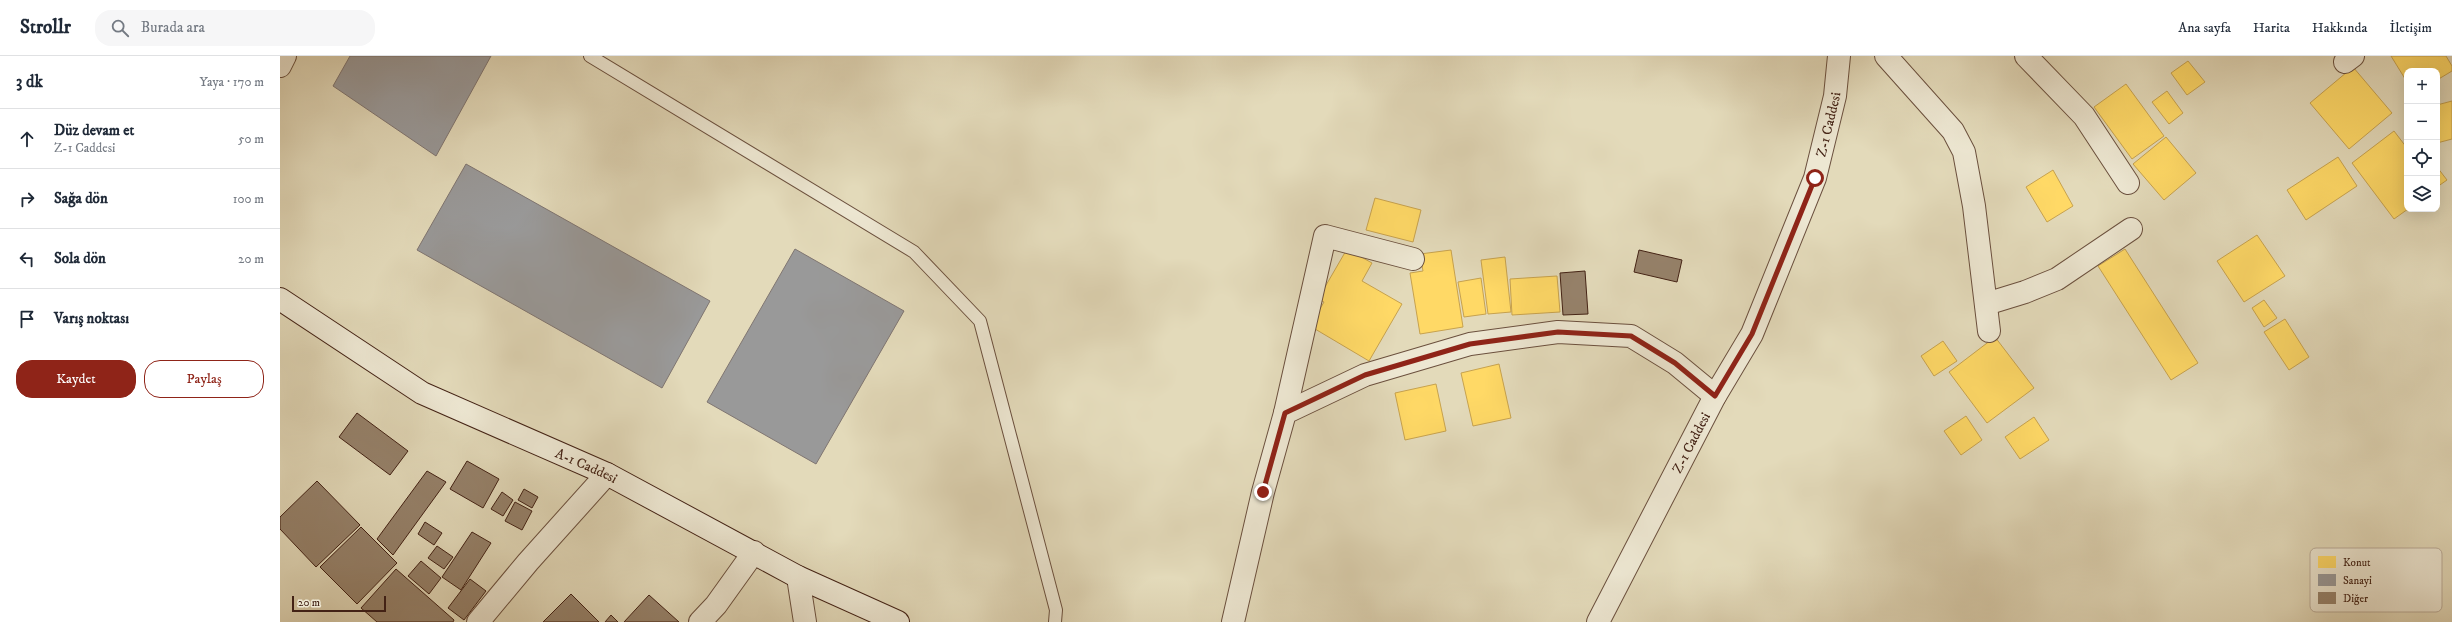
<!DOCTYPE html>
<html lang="tr">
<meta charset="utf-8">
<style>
:root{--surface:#fff;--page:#f6f6f7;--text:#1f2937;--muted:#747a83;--line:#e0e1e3;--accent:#8f2418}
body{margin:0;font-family:"IM FELL DW Pica",serif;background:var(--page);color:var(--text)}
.controls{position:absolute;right:12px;top:12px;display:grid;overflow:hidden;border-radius:8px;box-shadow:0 4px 16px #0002}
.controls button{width:36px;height:36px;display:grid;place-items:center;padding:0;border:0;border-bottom:1px solid var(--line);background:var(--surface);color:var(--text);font:20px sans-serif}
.scale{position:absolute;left:12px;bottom:10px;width:94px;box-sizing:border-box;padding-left:4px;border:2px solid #432215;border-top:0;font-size:11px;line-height:14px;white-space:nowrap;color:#432215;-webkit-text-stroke:3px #ede7d2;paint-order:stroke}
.stop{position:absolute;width:12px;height:12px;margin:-9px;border:3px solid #8f2418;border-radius:50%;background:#fff}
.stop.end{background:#8f2418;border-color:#fff;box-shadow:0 1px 4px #0008}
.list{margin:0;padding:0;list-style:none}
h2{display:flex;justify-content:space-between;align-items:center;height:52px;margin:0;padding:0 16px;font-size:17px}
h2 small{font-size:13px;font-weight:400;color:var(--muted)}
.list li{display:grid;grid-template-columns:26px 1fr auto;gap:12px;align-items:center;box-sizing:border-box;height:60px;padding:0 16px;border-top:1px solid var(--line)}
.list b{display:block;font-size:15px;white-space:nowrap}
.list p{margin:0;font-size:13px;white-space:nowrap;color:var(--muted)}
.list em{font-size:13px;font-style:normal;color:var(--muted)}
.actions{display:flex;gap:8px;padding:12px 16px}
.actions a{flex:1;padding:9px 0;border:1px solid var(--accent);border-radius:16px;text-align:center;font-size:14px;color:var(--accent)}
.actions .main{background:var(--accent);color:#fff}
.icon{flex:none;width:22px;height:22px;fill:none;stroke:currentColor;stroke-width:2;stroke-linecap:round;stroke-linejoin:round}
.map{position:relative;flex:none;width:2172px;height:566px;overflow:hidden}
header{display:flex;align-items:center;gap:24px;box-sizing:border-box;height:56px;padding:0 20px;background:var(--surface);border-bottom:1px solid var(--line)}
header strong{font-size:19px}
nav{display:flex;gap:22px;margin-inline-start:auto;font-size:14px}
.search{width:280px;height:36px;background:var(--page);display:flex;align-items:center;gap:10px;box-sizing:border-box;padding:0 14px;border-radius:16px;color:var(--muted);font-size:15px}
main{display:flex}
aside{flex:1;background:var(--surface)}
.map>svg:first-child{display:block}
</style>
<header>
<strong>Strollr</strong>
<div class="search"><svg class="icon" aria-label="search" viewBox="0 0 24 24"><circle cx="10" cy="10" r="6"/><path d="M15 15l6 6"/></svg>Burada ara</div>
<nav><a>Ana sayfa</a><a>Harita</a><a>Hakkında</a><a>İletişim</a></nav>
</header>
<main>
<aside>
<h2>3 dk<small>Yaya · 170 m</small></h2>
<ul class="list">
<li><svg class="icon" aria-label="ahead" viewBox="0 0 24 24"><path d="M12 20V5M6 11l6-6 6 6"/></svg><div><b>Düz devam et</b><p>Z-1 Caddesi</p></div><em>50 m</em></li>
<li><svg class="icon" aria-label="right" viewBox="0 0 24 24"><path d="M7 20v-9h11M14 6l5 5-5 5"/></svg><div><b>Sağa dön</b></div><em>100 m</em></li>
<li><svg class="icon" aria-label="left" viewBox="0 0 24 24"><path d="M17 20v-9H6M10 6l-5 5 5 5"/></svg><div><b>Sola dön</b></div><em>20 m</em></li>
<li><svg class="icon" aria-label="arrive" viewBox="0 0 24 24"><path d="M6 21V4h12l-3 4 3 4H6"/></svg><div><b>Varış noktası</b></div></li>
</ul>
<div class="actions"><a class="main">Kaydet</a><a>Paylaş</a></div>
</aside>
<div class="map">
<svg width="2172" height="566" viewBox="0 0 2172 566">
<rect width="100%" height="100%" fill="#e3daba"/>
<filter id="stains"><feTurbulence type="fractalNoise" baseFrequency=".005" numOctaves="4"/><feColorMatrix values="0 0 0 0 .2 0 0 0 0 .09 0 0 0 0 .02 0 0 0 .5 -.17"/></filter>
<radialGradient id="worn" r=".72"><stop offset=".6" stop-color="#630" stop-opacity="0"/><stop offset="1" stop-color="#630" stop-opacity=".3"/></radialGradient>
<!-- homes -->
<g fill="#ffd966" stroke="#c7a24e">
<path d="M2111,0H2166L2172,10V15L2157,24V15H2127V26Z"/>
<path d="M1908,5L1925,26L1907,39L1891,17Z"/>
<path d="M2073,11L2112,57L2069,93L2030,47Z"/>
<path d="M1846,28L1884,80L1852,103L1814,51Z"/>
<path d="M1887,35L1903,57L1889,68L1872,46Z"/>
<path d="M2172,45V83L2157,87V49Z"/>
<path d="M2114,75L2127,92L2128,153L2114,163L2072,107Z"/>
<path d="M1886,81L1916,117L1884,144L1853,108Z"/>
<path d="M2058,101L2077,130L2026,164L2007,134Z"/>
<path d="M2157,111L2167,124L2157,131Z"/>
<path d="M1773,114L1793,150L1767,166L1746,131Z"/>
<path d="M1095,142L1141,154L1133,186L1086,174Z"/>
<path d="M1977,179L2005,220L1964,246L1937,205Z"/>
<path d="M1067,193L1092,207L1082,225L1122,248L1089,305L1030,270L1044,246L1038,243Z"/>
<path d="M1845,193L1918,307L1891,324L1818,210Z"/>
<path d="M1171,194L1183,271L1140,278L1130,217L1143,215L1140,198Z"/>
<path d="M1225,201L1231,256L1208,258L1201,204Z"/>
<path d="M1277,220L1280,256L1232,259L1230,223Z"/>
<path d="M1201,222L1206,258L1184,261L1178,226Z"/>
<path d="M1984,244L1997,262L1984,271L1972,252Z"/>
<path d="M2005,263L2029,301L2009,314L1984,276Z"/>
<path d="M1715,281L1754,332L1707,367L1669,316Z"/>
<path d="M1663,285L1677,305L1654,320L1641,300Z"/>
<path d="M1219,308L1231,362L1193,370L1181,317Z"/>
<path d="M1156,328L1166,375L1125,384L1115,337Z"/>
<path d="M1686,360L1702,384L1681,399L1664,375Z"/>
<path d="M1754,361L1769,384L1740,403L1725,381Z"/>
</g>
<!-- industry -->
<g fill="#999" stroke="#7f7571">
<path d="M70,0H211L156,100L53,30Z"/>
<path d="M186,108L430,245L382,332L137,194Z"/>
<path d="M515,193L624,255L536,408L427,346Z"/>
</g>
<!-- building -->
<g fill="#96826b" stroke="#432215">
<path d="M1359,194L1402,204L1397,226L1354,216Z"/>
<path d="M1305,215L1308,258L1283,259L1280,217Z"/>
<path d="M77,357L128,395L110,419L59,381Z"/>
<path d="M187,405L219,423L203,452L170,433Z"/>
<path d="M147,415L166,426L113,499L97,483Z"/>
<path d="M37,425L80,469L36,511L0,473V461Z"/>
<path d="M244,433L258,441L252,452L238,444Z"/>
<path d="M222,436L233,444L223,460L211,453Z"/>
<path d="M235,446L252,455L242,474L225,465Z"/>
<path d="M145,466L162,477L154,489L138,478Z"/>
<path d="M81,471L117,507L77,548L40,511Z"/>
<path d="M192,476L211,487L181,534L162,521Z"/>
<path d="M157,490L173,501L164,513L148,502Z"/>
<path d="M141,505L161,522L149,538L128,520Z"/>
<path d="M116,513L174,564L173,566H97L81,552Z"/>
<path d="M190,523L206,535L184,564L168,552Z"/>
<path d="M291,538L319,566H263Z"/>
<path d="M369,539L399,566H344Z"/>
<path d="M331,559L338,566H325Z"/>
</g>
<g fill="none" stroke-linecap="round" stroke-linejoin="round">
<defs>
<path id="lane" d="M310,0L634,196L700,265L776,554L775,566"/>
<g id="street">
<path d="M1606,0L1673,75L1684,96L1694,150L1709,275"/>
<path d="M1746,0L1804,60L1848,127"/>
<path d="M2065,6L2073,0"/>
<path d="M0,10L5,0"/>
<path d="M1706,248L1745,236L1777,223L1851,173"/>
<path d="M1005,357L1045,180L1133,203"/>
<path d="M518,521L525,566"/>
<path d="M198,566L248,506L327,418"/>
<path d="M420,566L436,549L474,496"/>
<path d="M953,566L983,436L1005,357L1085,319L1190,288L1278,276L1351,280L1395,307L1435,340"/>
<path id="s1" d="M1318,566L1435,340L1472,278L1535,122L1555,40L1559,0"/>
</g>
<g id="secondary">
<path id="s2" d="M0,243L142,337L327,418L518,521L618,566"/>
</g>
</defs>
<!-- lane casing -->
<use href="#lane" stroke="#6b503e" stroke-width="14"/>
<!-- street casing -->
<use href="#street" stroke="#6b503e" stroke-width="24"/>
<!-- secondary casing -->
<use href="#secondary" stroke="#432215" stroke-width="24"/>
<!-- lane -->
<use href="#lane" stroke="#ede7d2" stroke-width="12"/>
<!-- street -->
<use href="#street" stroke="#ede7d2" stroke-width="22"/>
<!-- secondary -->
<use href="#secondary" stroke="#ede7d2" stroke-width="22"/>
</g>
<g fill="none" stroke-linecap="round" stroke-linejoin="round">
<!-- route -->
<path stroke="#8f2418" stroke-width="5" d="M983,436L1005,357L1085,319L1190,288L1278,276L1351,280L1395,307L1435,340L1472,278L1535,122"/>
</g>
<g text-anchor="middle" stroke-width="4" stroke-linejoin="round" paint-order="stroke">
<!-- street labels -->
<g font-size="14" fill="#432215" stroke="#ede7d2">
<text dy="5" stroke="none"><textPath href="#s1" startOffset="550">Z-1 Caddesi</textPath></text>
<text dy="5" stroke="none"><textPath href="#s1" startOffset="202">Z-1 Caddesi</textPath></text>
<text dy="5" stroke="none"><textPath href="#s2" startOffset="350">A-1 Caddesi</textPath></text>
</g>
</g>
<!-- legend -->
<rect x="2030" y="492" width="132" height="64" rx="6" fill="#ede7d2" stroke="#baac99" stroke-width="1"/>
<rect x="2038" y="500" width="18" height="12" fill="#ffd966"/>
<rect x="2038" y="518" width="18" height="12" fill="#999"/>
<rect x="2038" y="536" width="18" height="12" fill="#96826b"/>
<g font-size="11" fill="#432215">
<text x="2063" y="510">Konut</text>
<text x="2063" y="528">Sanayi</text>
<text x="2063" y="546">Diğer</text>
</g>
<rect width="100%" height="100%" filter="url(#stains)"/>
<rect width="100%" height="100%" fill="url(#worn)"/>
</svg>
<div class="controls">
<button>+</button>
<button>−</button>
<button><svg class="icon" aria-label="locate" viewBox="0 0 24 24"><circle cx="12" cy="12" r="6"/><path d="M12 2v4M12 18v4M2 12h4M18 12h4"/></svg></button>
<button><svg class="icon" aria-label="layers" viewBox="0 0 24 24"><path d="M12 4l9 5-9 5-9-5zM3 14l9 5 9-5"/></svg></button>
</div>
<div class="scale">20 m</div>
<div class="stop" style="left:1535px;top:122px"></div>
<div class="stop end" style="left:983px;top:436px"></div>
</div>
</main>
